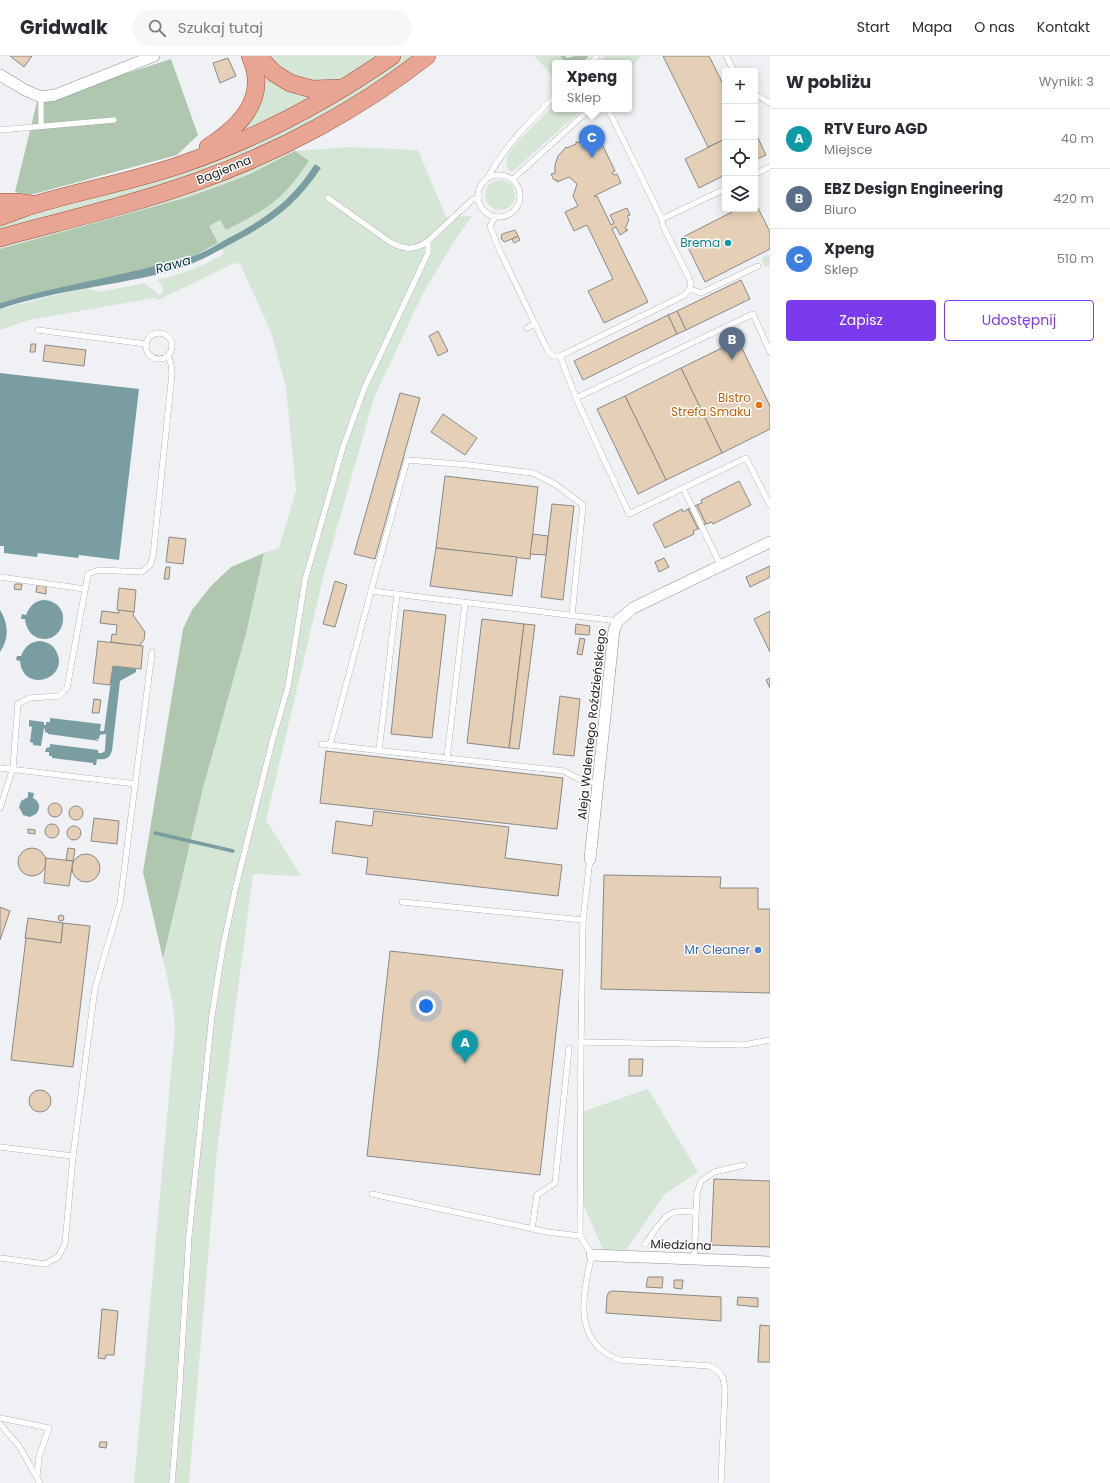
<!DOCTYPE html>
<html lang="pl">
<meta charset="utf-8">
<style>
:root{--surface:#fff;--page:#f7f7f7;--text:#2b2b33;--muted:#7c7c81;--line:#e1e1e2;--accent:#7c3aed}
body{margin:0;font-family:Poppins,sans-serif;background:var(--page);color:var(--text)}
.controls{position:absolute;right:12px;top:12px;display:grid;overflow:hidden;border-radius:4px;box-shadow:0 2px 10px #0003}
.controls button{width:36px;height:36px;display:grid;place-items:center;padding:0;border:0;border-bottom:1px solid var(--line);background:var(--surface);color:var(--text);font:20px sans-serif}
.you{position:absolute;left:426px;top:950px;width:14px;height:14px;margin:-10px;border:3px solid #fff;border-radius:50%;background:#1a73e8;box-shadow:0 0 0 6px #1a73e833}
.badge{display:grid;place-items:center;width:26px;height:26px;border-radius:50%;background:var(--accent);color:#fff;font-size:13px;font-weight:700}
.pin{position:absolute;translate:-50% -33px;filter:drop-shadow(0 1px 2px #0008)}
.pin::after{content:'';position:absolute;top:21px;width:14px;height:12px;background:inherit;clip-path:polygon(0 0,100% 0,50% 100%)}
.popup{position:absolute;left:552px;top:4px;width:80px;height:52px;box-sizing:border-box;display:grid;place-content:center;border-radius:4px;background:var(--surface);filter:drop-shadow(0 1px 3px #0005);font-size:13px;white-space:nowrap;color:var(--muted)}
.popup b{font-size:15px;color:var(--text)}
.popup::after{content:'';position:absolute;left:50%;top:100%;margin-left:-8px;border:8px solid transparent;border-top-color:var(--surface)}
.list{margin:0;padding:0;list-style:none}
h2{display:flex;justify-content:space-between;align-items:center;height:52px;margin:0;padding:0 16px;font-size:17px}
h2 small{font-size:13px;font-weight:400;color:var(--muted)}
.list li{display:grid;grid-template-columns:26px 1fr auto;gap:12px;align-items:center;box-sizing:border-box;height:60px;padding:0 16px;border-top:1px solid var(--line)}
.list b{display:block;font-size:15px;white-space:nowrap}
.list p{margin:0;font-size:13px;white-space:nowrap;color:var(--muted)}
.list em{font-size:13px;font-style:normal;color:var(--muted)}
.actions{display:flex;gap:8px;padding:12px 16px}
.actions a{flex:1;padding:9px 0;border:1px solid var(--accent);border-radius:4px;text-align:center;font-size:14px;color:var(--accent)}
.actions .main{background:var(--accent);color:#fff}
.icon{flex:none;width:22px;height:22px;fill:none;stroke:currentColor;stroke-width:2;stroke-linecap:round;stroke-linejoin:round}
.map{position:relative;flex:none;width:770px;height:1427px;overflow:hidden}
header{display:flex;align-items:center;gap:24px;box-sizing:border-box;height:56px;padding:0 20px;background:var(--surface);border-bottom:1px solid var(--line)}
header strong{font-size:19px}
nav{display:flex;gap:22px;margin-inline-start:auto;font-size:14px}
.search{width:280px;height:36px;background:var(--page);display:flex;align-items:center;gap:10px;box-sizing:border-box;padding:0 14px;border-radius:22px;color:var(--muted);font-size:15px}
main{display:flex}
aside{flex:1;background:var(--surface)}
.map>svg:first-child{display:block}
</style>
<header>
<strong>Gridwalk</strong>
<div class="search"><svg class="icon" aria-label="search" viewBox="0 0 24 24"><circle cx="10" cy="10" r="6"/><path d="M15 15l6 6"/></svg>Szukaj tutaj</div>
<nav><a>Start</a><a>Mapa</a><a>O nas</a><a>Kontakt</a></nav>
</header>
<main>
<div class="map">
<svg width="770" height="1427" viewBox="0 0 770 1427">
<rect width="100%" height="100%" fill="#f0f1f4"/>
<!-- green -->
<g fill="#d6e6d6">
<path d="M264,0H380L343,23L327,27L295,23Z"/>
<path d="M404,0H415C357,41 297,78 231,104C156,134 78,153 0,174V168L139,130L387,12Z"/>
<path d="M534,0H560L568,7H555V22Z"/>
<path d="M606,0H642L629,12V7H598Z"/>
<path d="M262,16L316,38L300,49L242,76L250,64Z"/>
<path d="M555,48V53H583L512,116C508,113 505,108 507,102C511,90 544,59 555,48Z"/>
<path d="M350,91L418,94L446,161L472,160L455,184L422,239L374,342L324,518L266,764L301,820L253,818L217,1095L189,1427H134L175,973L173,949L163,903L203,732L246,578L264,497L279,492L296,434L286,331L271,276L240,208L235,207L158,244L154,242L29,264L0,274V253L56,239L87,232L99,236L145,227L159,239L163,236L161,228L157,224C182,218 201,211 224,198L208,170L220,164L227,174C240,167 254,160 267,151C285,139 297,122 309,105L295,95L250,118L219,130L185,142L0,193V189L293,92L295,95Z"/>
<circle cx="500" cy="139" r="15"/>
<path d="M770,198V209L765,211L761,202Z"/>
<path d="M648,1033L698,1116L665,1138L626,1194H603L581,1143L584,1055Z"/>
</g>
<!-- forest -->
<g fill="#afc6af">
<path d="M560,0H565L567,2L574,0H589L582,7H568Z"/>
<path d="M171,3L198,79L177,99L30,139L15,136L37,46Z"/>
<path d="M295,95L309,105C297,122 285,139 267,151C254,160 240,167 226,174L220,164L209,170L218,187C209,192 200,197 191,201C129,222 63,228 0,247V193L185,142L219,130L250,118Z"/>
<path d="M264,497L246,578L203,732L163,903L143,816L183,573L192,554L211,530L231,511Z"/>
</g>
<!-- water -->
<g fill="#799da1">
<path d="M315,108L321,112C297,147 277,163 240,183C218,195 196,208 171,215C115,230 55,234 0,253V247C52,231 106,223 159,209C170,206 181,204 191,201C208,195 224,184 240,176C273,157 294,141 315,108Z"/>
<path d="M0,317L139,333L119,504L79,499L78,502L38,497L37,501L4,497V490H0Z"/>
<path d="M44,544C77,547 63,593 36,581C29,577 26,571 25,563H21L22,558L26,559C30,550 34,545 44,544Z"/>
<path d="M0,554C9,568 9,583 0,596Z"/>
<path d="M40,585C48,586 54,589 57,597C69,623 23,638 20,605L16,604L17,600H21C25,591 29,586 40,585Z"/>
<path d="M113,610L136,613V616L120,625L112,695C109,703 105,704 97,703L96,709H93V707L52,702V700H49V696H45L46,692L50,691V688L98,694V697H102L105,695L106,678L100,679L99,683H96L99,685L48,678V677L45,676V673L44,672L41,690L33,689V687L30,686L32,671L29,670V664L44,666V669H46V666H50V662L101,668L100,675H104Z"/>
<path d="M28,736L34,737L33,742C40,746 41,752 36,758L30,761L23,759L19,751L21,745L28,741Z"/>
</g>
<g fill="none" stroke-linecap="round" stroke-linejoin="round">
<!-- stream -->
<path stroke="#799da1" stroke-width="3.5" d="M155,777L233,795"/>
</g>
<!-- building -->
<g fill="#e5d0b7" stroke="#8a8886">
<path d="M10,0H32L24,11Z"/>
<path d="M663,0H709L725,32V83L708,91Z"/>
<path d="M228,2L236,20L220,27L213,7Z"/>
<path d="M755,76L766,99L755,104Z"/>
<path d="M593,82L602,88L615,115L612,117L614,119L617,118L621,127L594,140L595,141L597,140L611,169L614,167L610,159L627,152L630,159L627,160L629,163L625,173L628,174L620,179L616,171L612,173L648,246L604,267L588,235L613,223L587,169L574,175L565,156L578,150L573,140L577,128L569,121L557,126V124H554L551,118L555,117V109L558,100L566,91L567,92L576,88V86L592,87Z"/>
<path d="M725,83V119L699,132L685,103Z"/>
<path d="M755,146L770,176V193L705,226L683,181L738,153H755Z"/>
<path d="M515,174L518,180L505,186L503,185L501,182L502,178Z"/>
<path d="M518,180L520,184L514,187L512,183Z"/>
<path d="M741,224L750,243L686,274L677,255Z"/>
<path d="M677,255L686,274L677,278L668,259Z"/>
<path d="M668,259L677,278L583,324L574,305Z"/>
<path d="M438,275L448,295L438,300L429,280Z"/>
<path d="M738,284L770,350V373L722,397L681,312Z"/>
<path d="M31,288H36L35,296H30Z"/>
<path d="M45,289L86,294L84,310L43,305Z"/>
<path d="M681,312L722,397L666,424L625,340Z"/>
<path d="M400,337L420,342L375,503L354,498Z"/>
<path d="M625,340L666,424L638,438L597,353Z"/>
<path d="M443,358L477,382L465,399L431,376Z"/>
<path d="M445,420L538,431L530,503L436,492Z"/>
<path d="M739,425L751,449L713,468L712,466L706,468L697,449L702,447L701,444Z"/>
<path d="M552,448L574,450L563,544L541,541Z"/>
<path d="M697,449L706,468L698,473L688,453Z"/>
<path d="M682,453L683,456L688,453L698,473L693,475L694,478L665,492L653,468Z"/>
<path d="M533,478L548,480L546,499L530,498Z"/>
<path d="M169,481L186,483L183,508L166,506Z"/>
<path d="M436,492L517,501L512,540L430,530Z"/>
<path d="M664,502L669,511L659,516L655,506Z"/>
<path d="M770,510V521L750,531L746,521Z"/>
<path d="M166,511H170L169,523H164Z"/>
<path d="M335,525L347,529L335,571L323,568Z"/>
<path d="M15,528H22L21,534L14,533Z"/>
<path d="M37,529L46,530V538L36,536Z"/>
<path d="M119,532L136,534L134,556L117,554Z"/>
<path d="M119,554L134,556L133,559L145,576L144,584L139,590L111,586L112,578L116,579L117,569L100,567L102,555L119,557Z"/>
<path d="M404,554L446,559L432,682L391,678Z"/>
<path d="M770,555V596L754,563Z"/>
<path d="M482,563L524,568L509,692L467,687Z"/>
<path d="M524,568L535,569L519,693L509,692Z"/>
<path d="M576,568L590,570L589,579L575,578Z"/>
<path d="M580,582L585,583L582,599L577,598Z"/>
<path d="M98,585L143,590L141,613L113,610L110,629L93,627Z"/>
<path d="M770,622V632L766,624Z"/>
<path d="M560,640L580,643L574,700L553,698Z"/>
<path d="M94,643L101,644L99,657H92Z"/>
<path d="M326,695L563,722L557,773L320,747Z"/>
<circle cx="55" cy="754" r="7"/>
<circle cx="76" cy="757" r="7"/>
<path d="M374,755L509,771L505,802L562,809L558,840L366,818L368,802L332,797L336,765L372,770Z"/>
<path d="M94,762L119,765L117,788L91,785Z"/>
<circle cx="52" cy="775" r="7"/>
<circle cx="74" cy="777" r="7"/>
<path d="M28,773L35,774V778L28,777Z"/>
<circle cx="32" cy="806" r="14"/>
<path d="M68,792L75,793L73,805L66,804Z"/>
<circle cx="86" cy="812" r="14"/>
<path d="M46,802L73,805L69,830L44,827Z"/>
<path d="M604,819L721,821L720,832H758V853H770V937L601,933Z"/>
<path d="M0,851L10,855L0,884Z"/>
<circle cx="61" cy="862" r="3"/>
<path d="M28,862L63,867L61,887L25,882Z"/>
<path d="M63,867L90,870L73,1011L11,1004L26,882L61,887Z"/>
<path d="M390,895L563,914L540,1119L367,1100Z"/>
<path d="M629,1003H643L642,1020H629Z"/>
<circle cx="40" cy="1045" r="11"/>
<path d="M714,1123L770,1125V1191L711,1189Z"/>
<path d="M648,1221H663L662,1232L646,1231Z"/>
<path d="M674,1224H683L682,1233L674,1232Z"/>
<path d="M613,1235L721,1241V1265L606,1257L607,1240L609,1236Z"/>
<path d="M738,1241L758,1242V1251L737,1249Z"/>
<path d="M102,1253L118,1255L114,1299H106L105,1303L98,1302Z"/>
<path d="M760,1269L770,1270V1306H758Z"/>
<path d="M100,1386H107L106,1392L99,1391Z"/>
</g>
<g fill="none" stroke-linecap="round" stroke-linejoin="round">
<defs>
<g id="service">
<path d="M726,0L734,15"/>
<path d="M590,7L597,0"/>
<path d="M755,38L770,47"/>
<path d="M41,41V70"/>
<path d="M608,53L662,163L725,133"/>
<path d="M0,74L114,64"/>
<path d="M755,118L770,111"/>
<circle cx="499" cy="140" r="21"/>
<path d="M488,121C506,89 529,66 555,40"/>
<path d="M513,123L590,53"/>
<path d="M495,161L490,170L499,193L548,295L553,300H560L683,240L690,233L691,228L689,222L663,170L662,163"/>
<path d="M428,185L472,144L478,141"/>
<path d="M690,233L701,237L758,210"/>
<path d="M527,272L535,268"/>
<path d="M38,274L146,288"/>
<circle cx="159" cy="290" r="13"/>
<path d="M770,296L753,258L576,342L629,458L746,402L770,449"/>
<path d="M560,300L576,342"/>
<path d="M683,432L721,510"/>
<path d="M0,521L85,533"/>
<path d="M572,559L583,449L555,428L533,417L469,409L407,404L371,535L618,565"/>
<path d="M321,688L564,715L583,725L598,726"/>
<path d="M330,689L371,535"/>
<path d="M379,695L397,538"/>
<path d="M447,702L465,547"/>
<path d="M0,712L136,728"/>
<path d="M0,752L13,712L18,648L30,642L59,640L67,632L88,518L99,514L142,516L150,509L153,500L172,318L171,308L168,299"/>
<path d="M590,803L583,864L581,986L580,1180L592,1199C582,1238 572,1289 621,1304L710,1310C722,1317 723,1319 725,1333L721,1427"/>
<path d="M402,846L583,864"/>
<path d="M581,986L744,989L770,984"/>
<path d="M0,1091L73,1100"/>
<path d="M372,1138L547,1176L580,1180"/>
<path d="M532,1173L537,1139L555,1127L569,992"/>
<path d="M645,1188C652,1179 660,1164 670,1158C677,1154 687,1156 695,1156"/>
<path d="M0,1202L45,1208L58,1201L65,1188L73,1100L95,932L120,847L152,596"/>
<path d="M694,1203L697,1137L701,1125L714,1116L744,1109"/>
<path d="M0,1362L49,1372L39,1401L37,1420"/>
<path d="M0,1368L19,1390L40,1427"/>
<path d="M172,1427L179,1342L189,1179L212,959L223,890L236,830L272,686L288,631L305,524L343,391L364,333L428,197V185C414,195 405,194 390,186L328,142"/>
</g>
<g id="minor">
<path d="M0,19L25,34L41,41L55,39L154,0"/>
<path d="M590,803L614,574L618,565L633,552L770,486"/>
<path d="M592,1199L770,1206"/>
</g>
<g id="primary">
<path d="M258,0L274,17L290,27L312,33L342,32"/>
<path d="M208,91C241,70 269,41 250,0"/>
<path d="M0,146H17L31,148"/>
<path d="M0,161C13,157 24,151 37,148C84,134 133,125 180,109C256,83 326,46 392,0"/>
<path d="M0,182C66,164 134,148 198,125C279,96 360,53 427,0"/>
</g>
</defs>
<!-- service casing -->
<use href="#service" stroke="#919295" stroke-width="6"/>
<!-- minor casing -->
<use href="#minor" stroke="#919295" stroke-width="12"/>
<!-- primary casing -->
<use href="#primary" stroke="#9b513e" stroke-width="18"/>
<!-- service -->
<use href="#service" stroke="#fff" stroke-width="5.5"/>
<!-- minor -->
<use href="#minor" stroke="#fff" stroke-width="11"/>
<!-- primary -->
<use href="#primary" stroke="#e9a593" stroke-width="17"/>
</g>
<!-- markers -->
<circle fill="#0f9aa8" stroke="#fefeff" stroke-width="1.5" cx="728" cy="187" r="4"/>
<circle fill="#e8710a" stroke="#fefeff" stroke-width="1.5" cx="759" cy="349" r="4"/>
<circle fill="#3f7fe0" stroke="#fefeff" stroke-width="1.5" cx="758" cy="894" r="4"/>
<g text-anchor="middle" stroke-width="3" stroke-linejoin="round" paint-order="stroke">
<!-- street labels -->
<g font-size="12" fill="#242425" stroke="#fefeff">
<text transform="translate(224 114) rotate(-22)" y="4">Bagienna</text>
<text transform="translate(592 668) rotate(-84)" y="4">Aleja Walentego Roździeńskiego</text>
<text transform="translate(681 1189) rotate(2)" y="4">Miedziana</text>
</g>
<!-- culture labels -->
<g font-size="12" fill="#0d838f" stroke="#fefeff" text-anchor="end">
<text x="720" y="191">Brema</text>
</g>
<!-- food labels -->
<g font-size="12" fill="#c56008" stroke="#fefeff" text-anchor="end">
<text x="751" y="346">Bistro<tspan x="751" dy="14">Strefa Smaku</tspan></text>
</g>
<!-- shop labels -->
<g font-size="12" fill="#366cbe" stroke="#fefeff" text-anchor="end">
<text x="750" y="898">Mr Cleaner</text>
</g>
<!-- water labels -->
<g font-size="13" font-style="italic" fill="#003b40" stroke="#fefeff">
<text transform="translate(173 208) rotate(-16)" y="5">Rawa</text>
</g>
</g>
</svg>
<div class="controls">
<button>+</button>
<button>−</button>
<button><svg class="icon" aria-label="locate" viewBox="0 0 24 24"><circle cx="12" cy="12" r="6"/><path d="M12 2v4M12 18v4M2 12h4M18 12h4"/></svg></button>
<button><svg class="icon" aria-label="layers" viewBox="0 0 24 24"><path d="M12 4l9 5-9 5-9-5zM3 14l9 5 9-5"/></svg></button>
</div>
<div class="you"></div>
<div class="pin badge" style="left:465px;top:1007px;background:#0f9aa8">A</div>
<div class="pin badge" style="left:732px;top:304px;background:#5c6f8a">B</div>
<div class="pin badge" style="left:592px;top:102px;background:#3f7fe0">C</div>
<div class="popup"><b>Xpeng</b>Sklep</div>
</div>
<aside>
<h2>W pobliżu<small>Wyniki: 3</small></h2>
<ul class="list">
<li><span class="badge" style="background:#0f9aa8">A</span><div><b>RTV Euro AGD</b><p>Miejsce</p></div><em>40 m</em></li>
<li><span class="badge" style="background:#5c6f8a">B</span><div><b>EBZ Design Engineering</b><p>Biuro</p></div><em>420 m</em></li>
<li><span class="badge" style="background:#3f7fe0">C</span><div><b>Xpeng</b><p>Sklep</p></div><em>510 m</em></li>
</ul>
<div class="actions"><a class="main">Zapisz</a><a>Udostępnij</a></div>
</aside>
</main>
